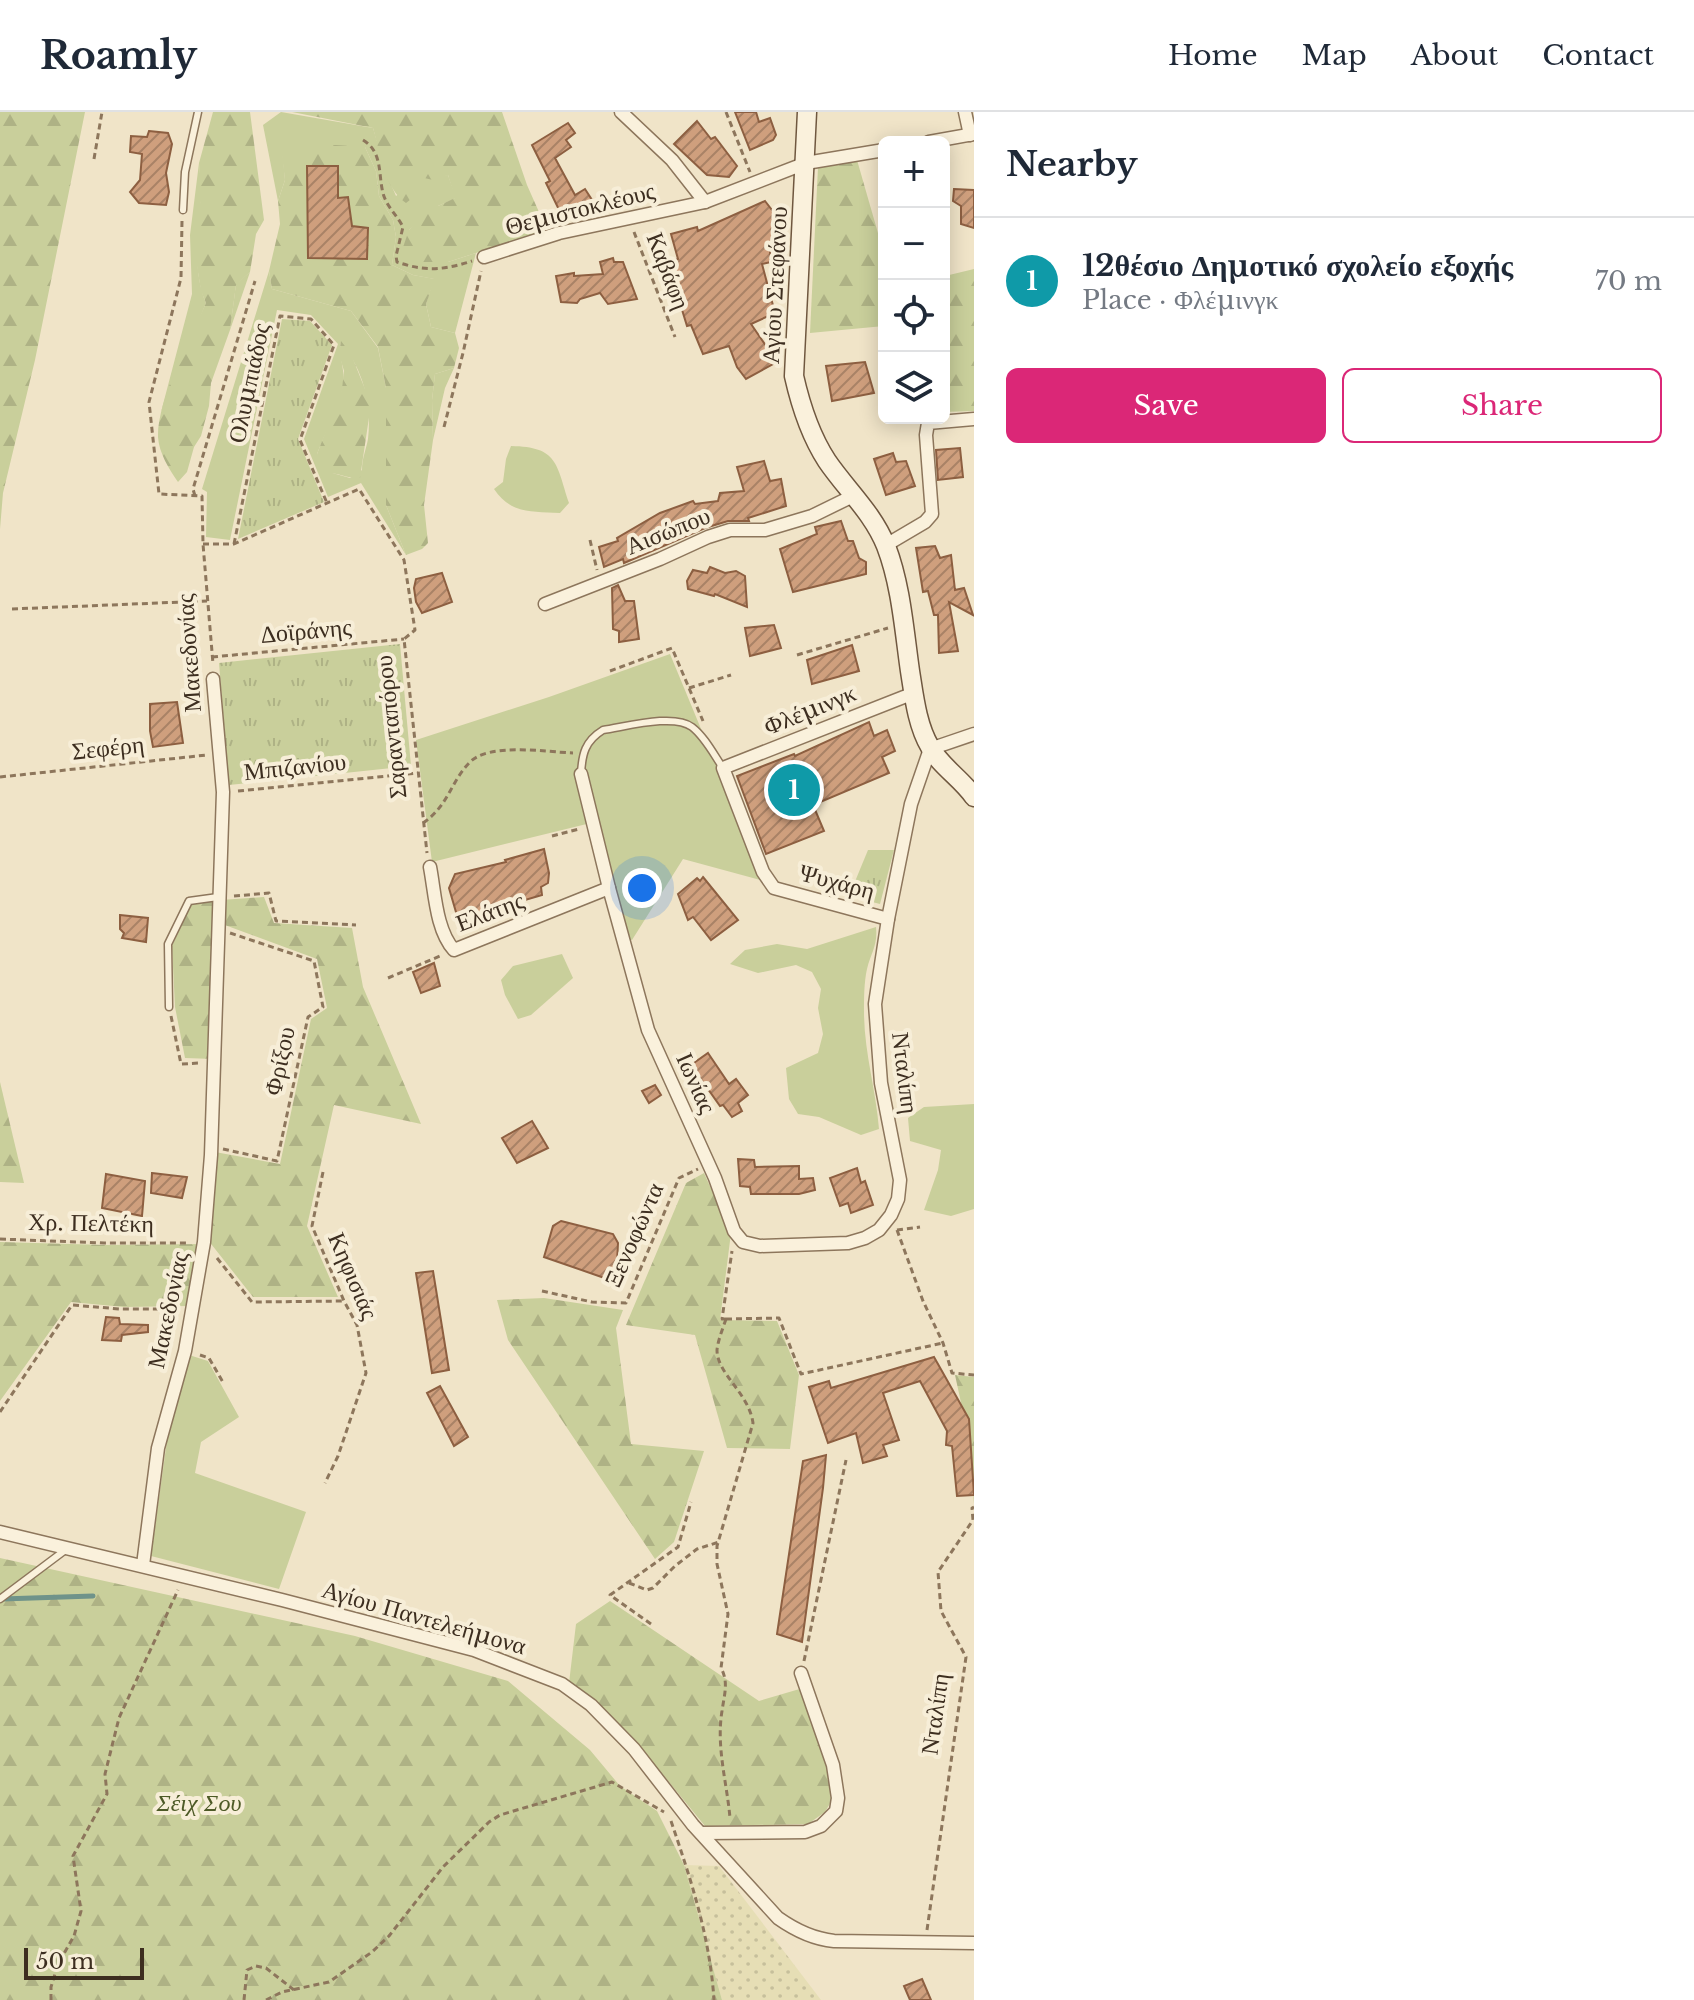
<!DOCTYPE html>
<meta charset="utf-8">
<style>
:root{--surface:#fff;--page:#f6f6f7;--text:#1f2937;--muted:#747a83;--line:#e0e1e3;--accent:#db2777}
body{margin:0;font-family:"Libre Baskerville",serif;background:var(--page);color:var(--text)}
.controls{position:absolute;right:24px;top:24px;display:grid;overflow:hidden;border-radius:12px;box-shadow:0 4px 20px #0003}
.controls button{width:72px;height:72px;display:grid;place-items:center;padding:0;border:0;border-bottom:2px solid var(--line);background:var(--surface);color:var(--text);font:40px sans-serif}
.scale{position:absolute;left:24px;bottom:20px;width:120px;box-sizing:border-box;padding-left:8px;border:4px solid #3d2e20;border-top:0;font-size:22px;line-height:28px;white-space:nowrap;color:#3d2e20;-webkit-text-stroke:6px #f7eed8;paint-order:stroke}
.you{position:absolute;left:642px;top:776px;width:28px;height:28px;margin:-20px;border:6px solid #fff;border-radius:50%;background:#1a73e8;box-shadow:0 0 0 12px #1a73e833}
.badge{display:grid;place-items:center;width:52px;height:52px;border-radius:50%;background:var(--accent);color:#fff;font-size:26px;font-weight:700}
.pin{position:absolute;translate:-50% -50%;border:4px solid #fff;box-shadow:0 2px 8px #0006}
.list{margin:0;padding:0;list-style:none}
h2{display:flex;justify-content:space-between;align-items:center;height:104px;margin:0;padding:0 32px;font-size:34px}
h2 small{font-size:26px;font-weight:400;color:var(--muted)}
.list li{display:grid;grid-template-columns:52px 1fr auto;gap:24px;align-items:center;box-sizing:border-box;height:128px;padding:0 32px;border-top:2px solid var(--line)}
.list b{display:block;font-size:30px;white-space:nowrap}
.list p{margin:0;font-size:26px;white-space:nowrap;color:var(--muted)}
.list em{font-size:26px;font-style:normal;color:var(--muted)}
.actions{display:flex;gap:16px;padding:24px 32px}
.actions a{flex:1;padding:18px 0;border:2px solid var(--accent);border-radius:12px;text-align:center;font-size:28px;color:var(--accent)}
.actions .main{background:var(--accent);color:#fff}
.icon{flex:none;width:44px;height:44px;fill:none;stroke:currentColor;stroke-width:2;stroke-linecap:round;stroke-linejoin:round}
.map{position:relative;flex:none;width:974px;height:1888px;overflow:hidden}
header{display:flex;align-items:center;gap:48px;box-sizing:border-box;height:112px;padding:0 40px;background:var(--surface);border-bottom:2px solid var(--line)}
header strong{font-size:38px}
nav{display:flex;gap:44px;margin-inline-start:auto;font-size:28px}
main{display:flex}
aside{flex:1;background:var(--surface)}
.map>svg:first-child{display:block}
</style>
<header>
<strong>Roamly</strong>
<nav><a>Home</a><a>Map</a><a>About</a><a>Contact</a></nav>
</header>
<main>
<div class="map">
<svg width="974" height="1888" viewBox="0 0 974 1888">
<defs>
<pattern id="farmland-dots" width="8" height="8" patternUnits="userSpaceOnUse" patternTransform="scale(2)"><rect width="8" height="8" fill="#e6deb5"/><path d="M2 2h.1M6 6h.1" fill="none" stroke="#c6bf9b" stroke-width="1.8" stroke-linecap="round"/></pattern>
<pattern id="forest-firs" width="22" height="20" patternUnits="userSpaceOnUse" patternTransform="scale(2)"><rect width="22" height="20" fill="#c9cf9b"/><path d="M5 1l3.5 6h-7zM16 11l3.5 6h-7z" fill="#aeb285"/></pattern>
<pattern id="park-tufts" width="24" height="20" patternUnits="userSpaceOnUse" patternTransform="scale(2)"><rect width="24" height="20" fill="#c9cf9b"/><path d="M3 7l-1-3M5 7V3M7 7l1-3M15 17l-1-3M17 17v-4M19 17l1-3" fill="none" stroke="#aeb285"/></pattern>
<pattern id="building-hatch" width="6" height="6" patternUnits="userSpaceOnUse" patternTransform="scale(2)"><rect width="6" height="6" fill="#cf9f7d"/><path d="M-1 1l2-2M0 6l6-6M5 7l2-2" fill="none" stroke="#a98266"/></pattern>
</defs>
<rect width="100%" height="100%" fill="#f0e4c8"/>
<!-- farmland -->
<path fill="url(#farmland-dots)" d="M684,1753L719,1754L821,1888H722Z"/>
<!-- grass -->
<g fill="#c9cf9b" fill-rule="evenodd">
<path d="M281,0L373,16L387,63L396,84L419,65L448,63L456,86L438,94L409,118L448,150L476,141L455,221L431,215L426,192L434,167L413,163L392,153L396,125L393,108L379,84L376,59L365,35H282L285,68L278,89L263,13Z"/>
<path d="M199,51C200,63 202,77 201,89C197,121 193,161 206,191L161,300L192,182L190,123Z"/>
<path d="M269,159L272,177L351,199L378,236L386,276V393L406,443L361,371L328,385L304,327L338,232L311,203L277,198L230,428L206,425L207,380L202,377ZM341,230C363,258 372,291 368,327C366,338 362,346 362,358L350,366L329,360L317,342C325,321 338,297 343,275C346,258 338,245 341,230Z"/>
<path d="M250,160L230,218L236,172Z"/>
<path d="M454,256L445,276L433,328L432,288L435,262Z"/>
<path d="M511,334C558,335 556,351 569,391L560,401C531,399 512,403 494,377L503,370L506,347Z"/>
<path d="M670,542L764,769L683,747L632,828L628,827L599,709L432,750L416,628L549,585Z"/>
<path d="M876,815C878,833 871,841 867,857C864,870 864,887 864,900C864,940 876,978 879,1017L861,1023L819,1005L798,1002L789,987L786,956L818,941L823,922L818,896L821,877L812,860L796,853L758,861L730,852L745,838L777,832L807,837Z"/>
<path d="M562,842L573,866L531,903L518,907L505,883L501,868L513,854Z"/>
<path d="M974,992V1097L951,1104L924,1098L938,1058L941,1038L910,1029L908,1006L924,995Z"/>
<path d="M189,1243L208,1249L239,1305L201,1330L195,1361L306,1400L279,1477L151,1444L170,1307Z"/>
</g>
<!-- forest -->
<g fill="url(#forest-firs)">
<path d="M0,0H85L35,248L3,381L0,417Z"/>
<path d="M213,0H250L264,108L256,122L250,160L236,173L230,218L211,271L209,294L201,324L194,335L187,360L178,370C169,357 159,341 158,325C157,288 191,225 206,191L201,179L197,154L196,111L201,87L199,51Z"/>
<path d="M292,0H502L527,73L547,118L448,150H419L401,141L409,118L422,105L423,91L438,94L455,86L448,63L433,68L420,65L419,81L406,91C384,76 380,40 373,16Z"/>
<path d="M336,33L365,35L376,59L379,84L393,108L396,125L392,153L413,163L435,167L426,192L431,215L455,221L459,236L454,256L435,262L432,288L433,328L424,393L428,431L422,437L406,443L386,393V276L378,235L351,199L272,177L269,159L280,112L278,89L285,68L281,35Z"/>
<path d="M857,48L884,142V214L810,221L818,55Z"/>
<path d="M974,157V299L944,300V161L945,164Z"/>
<path d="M341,229L351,242L371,292L360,366C345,367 335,358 319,362L317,342L342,277L344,259L339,242Z"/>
<path d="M264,785L274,811L352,816L363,875L421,1012L334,993L307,1114L338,1185H253L208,1128L215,1040L280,1052L311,907L327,896L317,847L222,812L221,788Z"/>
<path d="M214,789L213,947L185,946L175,895L172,834L191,791Z"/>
<path d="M0,970L24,1071L0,1070Z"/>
<path d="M704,1061L731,1121L720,1208L777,1209L799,1263L790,1337L727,1336L695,1223L626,1213L686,1071Z"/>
<path d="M0,1130L105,1133L201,1132L188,1194L124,1195L71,1190L0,1289Z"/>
<path d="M544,1186L623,1198L616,1216L631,1332L704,1339L674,1430L655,1447L508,1228L497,1188Z"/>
<path d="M955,1263L974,1265V1392L968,1323Z"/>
<path d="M0,1446L355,1524L508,1569L590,1638L620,1674L657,1699L684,1753L722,1888H0Z"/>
<path d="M610,1489L759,1589L803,1576L827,1651L832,1688L825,1700L808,1712L705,1714C663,1663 623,1610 569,1571L576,1512Z"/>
</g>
<!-- park -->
<g fill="url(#park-tufts)">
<path d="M282,207L310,209L332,233L298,327L324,390L238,427Z"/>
<path d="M400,532L411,654L229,673L219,551Z"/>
<path d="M868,738H894L880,792L849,784Z"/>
</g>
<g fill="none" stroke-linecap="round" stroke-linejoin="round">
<!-- stream -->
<path stroke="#6f938a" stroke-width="5" d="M2,1487L93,1484"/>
</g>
<!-- building -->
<g fill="url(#building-hatch)" stroke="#8d5f41" stroke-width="2">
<path d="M735,0H756L759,10L770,6L776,23L773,28L750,38Z"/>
<path d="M697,9L711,27L715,25L737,54L729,65L707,63L674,32Z"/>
<path d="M568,11L575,21L566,28L571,35L555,46L575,83L585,77L594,91L564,108L546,71L550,69L532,33Z"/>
<path d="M149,19L168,21L172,32L166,61L169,80L166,93L139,91L130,80L140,68L142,42L130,40L131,24L147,25Z"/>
<path d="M307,54H338V86L348,85L352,114L368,116L367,147L308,146Z"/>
<path d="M954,77L974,78V116L961,112V94L953,89Z"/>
<path d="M765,89L778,106L776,107L781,116L778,119L786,136L770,140L771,150L762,152L775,201L751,212L777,250L746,267L737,255L729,234L703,242L691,213L687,214L676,178L673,149L678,147L671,122L697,115L698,119Z"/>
<path d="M613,146L614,150H623L637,187L608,192L600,181L580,187L577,191L561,190L556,164L574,161V164L603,162L600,150Z"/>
<path d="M865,250L874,281L832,289L826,254Z"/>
<path d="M960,336L963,365L938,368L936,338Z"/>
<path d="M893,341L896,350L906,349L915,374L886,383L874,347Z"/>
<path d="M764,349L770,369L781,367L786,394L748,406L749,409H728L705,416L624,451L623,447L604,455L599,435L618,429L617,426L660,401L693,389L695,392L718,389L720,381L744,379L737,355Z"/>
<path d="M841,409L848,429H853L859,446L866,450V462L793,480L780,437L817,422L815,415Z"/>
<path d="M935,434L940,446L951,443L955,478L964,476L973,503L949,490L958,539L939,541L938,503H934L928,479L923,480L916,436Z"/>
<path d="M710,455L725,461L736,459L745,464L747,495L715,482L714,484L688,477L687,469L693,458L707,461Z"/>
<path d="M442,461L452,490L422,501L416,490L414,476L416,467Z"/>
<path d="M618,473L625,489H634L639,527L619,530V519L613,517L612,476Z"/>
<path d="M774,513L781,536L750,544L745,516Z"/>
<path d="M852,533L859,559L812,572L807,548Z"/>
<path d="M177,590L183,631L153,635L150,619V592Z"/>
<path d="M869,610L874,624L887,618L895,639L882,645L889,661L813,693L824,719L766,742L737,664L794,642L795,644Z"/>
<path d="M544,737L549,761L548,771L541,775L542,783L498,796L494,801L471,808L469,804L458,807L449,776L455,762L506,750L505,748Z"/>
<path d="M703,765L738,808L711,828L693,805L688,808L678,782L697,766L700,769Z"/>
<path d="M120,803L148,806L146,830L122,826L124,821L120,817Z"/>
<path d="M434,851L440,874L421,881L413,860Z"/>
<path d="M708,941L729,972L736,967L748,983L738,991L742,999L732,1005L723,993L720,994L691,953Z"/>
<path d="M655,973L661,983L649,991L642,979Z"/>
<path d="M532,1009L548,1036L517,1051L502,1026Z"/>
<path d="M738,1047L754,1048L755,1055L799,1054V1067L813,1066L815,1078L799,1082H751L750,1075L740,1074Z"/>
<path d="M857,1056L861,1071L865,1069L873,1093L851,1101L848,1091L840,1094L830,1066Z"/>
<path d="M152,1061L187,1065L182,1086L151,1081Z"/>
<path d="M106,1062L145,1069L142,1104L102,1096Z"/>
<path d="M561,1109L613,1122L618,1131L616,1170L544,1145L553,1114Z"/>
<path d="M433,1159L449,1258L432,1261L416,1161Z"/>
<path d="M106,1205L119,1206L120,1212L148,1213V1220L122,1223L121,1229L102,1228Z"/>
<path d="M934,1245L969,1307L974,1383L957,1384L952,1334L946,1333L947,1319L920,1269L883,1281L899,1328L883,1333L887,1344L863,1351L856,1321L828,1331L809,1275L829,1269L831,1276Z"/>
<path d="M440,1274L468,1325L454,1334L427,1281Z"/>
<path d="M826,1343L823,1376L802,1530L777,1522L803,1349Z"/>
<path d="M922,1867L931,1888H910L904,1874Z"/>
</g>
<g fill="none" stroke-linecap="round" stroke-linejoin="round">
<defs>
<g id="lane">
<path d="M183,98L185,60L198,0"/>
<path d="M581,662C582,642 585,629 603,618C625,615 674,601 692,615C705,625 714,643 723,656"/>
<path d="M169,895L168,832L189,789L218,785"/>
<path d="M0,1487L68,1436"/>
</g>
<g id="street">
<path d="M621,0L672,48L705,90"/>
<path d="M965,0L970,23"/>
<path d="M929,30L974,22"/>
<path d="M484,145L559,121L705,90L806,51L884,38"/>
<path d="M886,433L925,410L932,402L926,323L928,311L974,307"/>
<path d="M545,492L660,447L708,425L730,418H765L812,404L855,383"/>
<path d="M581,662L609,776L648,918L715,1066L734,1119L743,1130L760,1134L848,1131L865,1126L879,1118L891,1103L898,1087L900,1068L881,971L875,892L888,807L911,692L930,637L974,622"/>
<path d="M430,755C435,781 436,818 454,838L609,776"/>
<path d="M888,807L774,776L763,760L723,656L914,581"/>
<path d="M0,1420L282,1488L474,1538L562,1572L591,1593L634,1637L693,1713L778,1806C795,1818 814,1827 834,1829L974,1831"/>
<path d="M143,1453L158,1336L185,1239L204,1130L211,1043L223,680L213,567"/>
<path d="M701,1721L805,1720L821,1714L836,1699L838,1686L833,1653L801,1561"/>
</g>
<path id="secondary" d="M807,0L794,264C801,295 810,323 827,349C846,377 873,401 886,434C901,473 904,517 910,559C914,584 917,613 930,635C940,654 962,667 974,685"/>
</defs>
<!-- lane casing -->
<use href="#lane" stroke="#8d765c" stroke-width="9"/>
<!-- street casing -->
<use href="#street" stroke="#8d765c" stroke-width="15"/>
<!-- secondary casing -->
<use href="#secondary" stroke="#6f573f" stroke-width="21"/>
<!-- path -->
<g stroke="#8d765c" stroke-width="3" stroke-dasharray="6 4" stroke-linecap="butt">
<path d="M726,0L750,60"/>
<path d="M363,28C383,40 378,62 383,81C386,94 397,103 403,115L396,144L397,150C426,160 444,158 472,149"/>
<path d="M94,47L102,0"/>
<path d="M182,109L181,166L149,290L159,382L202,384L203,432L213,552"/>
<path d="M634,120L675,225"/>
<path d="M444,315L463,241L481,159"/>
<path d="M195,384L193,377L255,169"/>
<path d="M590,428L597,458"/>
<path d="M203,432H234L359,377L404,448L415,518L404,527L427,741"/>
<path d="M234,432L280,204L311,207L334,233L300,328L327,391"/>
<path d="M12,497L207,489"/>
<path d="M797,543L888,516"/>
<path d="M212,545L404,527"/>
<path d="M610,559L672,536L703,609"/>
<path d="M689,576L731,563"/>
<path d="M0,665L207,643"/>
<path d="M238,679L418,661"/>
<path d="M423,711C449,693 450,671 469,651C488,630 546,640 573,641"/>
<path d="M552,724L579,717"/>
<path d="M234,784L269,781L276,809L356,813"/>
<path d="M388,866L440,844"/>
<path d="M171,904L181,952L200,951"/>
<path d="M223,1037L277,1049L308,905L323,895L314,849L230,821"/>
<path d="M323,1060L312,1114L344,1189L357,1213L366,1261L338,1344L325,1371"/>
<path d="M897,1118L923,1189L943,1231L952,1261L974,1263"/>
<path d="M897,1118L920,1115"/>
<path d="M0,1127L104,1131H188"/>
<path d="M217,1146L252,1190L344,1189"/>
<path d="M542,1179L592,1190L626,1191L679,1066L698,1057"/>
<path d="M726,1207C723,1216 718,1228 717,1238C717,1262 749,1281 753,1311L717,1434V1452L728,1502L721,1556C729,1570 724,1584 722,1599C716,1635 727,1671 730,1706"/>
<path d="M726,1207L779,1206L801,1262L943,1231"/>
<path d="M726,1207H722L732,1139"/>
<path d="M200,1243L209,1246L224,1272"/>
<path d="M0,1300L72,1193L120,1197H179"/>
<path d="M629,1471L647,1478L653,1476L675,1454L697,1437L719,1430"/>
<path d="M651,1512L610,1483L678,1435L691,1390"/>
<path d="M804,1549L846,1348"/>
<path d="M671,1709C691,1768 710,1825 714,1888"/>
<path d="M927,1818L966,1545L941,1499L938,1460L973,1408L972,1396L974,1395"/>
<path d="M51,1888V1875L58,1852L74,1824L81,1799L73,1744L107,1682L105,1662L119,1606L178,1478"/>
<path d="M244,1888L247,1858L256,1854L266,1856L294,1878"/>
<path d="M266,1888L282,1880L329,1870L372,1840L389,1824L443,1755L489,1710L500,1703L612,1670L664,1700"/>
</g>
<!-- lane -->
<use href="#lane" stroke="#faf1dc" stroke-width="6"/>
<!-- street -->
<use href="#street" stroke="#faf1dc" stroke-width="12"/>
<!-- secondary -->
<use href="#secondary" stroke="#faf1dc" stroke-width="18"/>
</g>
<g text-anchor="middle" stroke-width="8" stroke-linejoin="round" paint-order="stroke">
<!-- street labels -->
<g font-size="24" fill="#3d2e20" stroke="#f7eed8">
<text transform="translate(580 97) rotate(-14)" y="8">Θεμιστοκλέους</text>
<text transform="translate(668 159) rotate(69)" y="8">Καβάφη</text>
<text transform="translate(775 173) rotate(-87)" y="8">Αγίου Στεφάνου</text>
<text transform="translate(249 271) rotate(-78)" y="8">Ολυμπιάδος</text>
<text transform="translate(668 419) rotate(-22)" y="8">Αισώπου</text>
<text transform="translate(306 519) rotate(-5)" y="8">Δοϊράνης</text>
<text transform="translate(189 541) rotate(-94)" y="8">Μακεδονίας</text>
<text transform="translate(810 598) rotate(-22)" y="8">Φλέμινγκ</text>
<text transform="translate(391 615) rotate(-96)" y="8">Σαρανταπόρου</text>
<text transform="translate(108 636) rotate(-6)" y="8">Σεφέρη</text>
<text transform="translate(295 655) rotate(-6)" y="8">Μπιζανίου</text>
<text transform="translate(837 770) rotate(15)" y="8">Ψυχάρη</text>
<text transform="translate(490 800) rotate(-21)" y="8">Ελάτης</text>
<text transform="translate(280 949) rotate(-78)" y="8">Φρίξου</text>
<text transform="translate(905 961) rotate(83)" y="8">Νταλίπη</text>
<text transform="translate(696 971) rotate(66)" y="8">Ιωνίας</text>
<text transform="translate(91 1111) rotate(1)" y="8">Χρ. Πελτέκη</text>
<text transform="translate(634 1123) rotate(-66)" y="8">Ξενοφώντα</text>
<text transform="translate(353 1164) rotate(67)" y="8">Κηφισιάς</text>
<text transform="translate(168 1198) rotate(-78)" y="8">Μακεδονίας</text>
<text transform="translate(424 1506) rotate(16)" y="8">Αγίου Παντελεήμονα</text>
<text transform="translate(935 1602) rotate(-82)" y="8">Νταλίπη</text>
</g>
<!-- park labels -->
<g font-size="24" font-style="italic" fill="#4d5a26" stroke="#f7eed8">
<text x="199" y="1699">Σέιχ Σου</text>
</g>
</g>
</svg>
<div class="controls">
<button>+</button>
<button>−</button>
<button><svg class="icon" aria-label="locate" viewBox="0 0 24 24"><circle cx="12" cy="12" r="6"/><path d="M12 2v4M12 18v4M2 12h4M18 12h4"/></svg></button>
<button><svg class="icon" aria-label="layers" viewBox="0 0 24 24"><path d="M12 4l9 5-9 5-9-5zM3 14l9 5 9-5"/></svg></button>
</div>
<div class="scale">50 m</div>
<div class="you"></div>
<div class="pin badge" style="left:794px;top:678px;background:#0f9aa8">1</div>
</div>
<aside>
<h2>Nearby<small></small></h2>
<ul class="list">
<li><span class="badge" style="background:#0f9aa8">1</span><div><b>12θέσιο Δημοτικό σχολείο εξοχής</b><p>Place · Φλέμινγκ</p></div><em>70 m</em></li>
</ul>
<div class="actions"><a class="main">Save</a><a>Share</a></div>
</aside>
</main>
